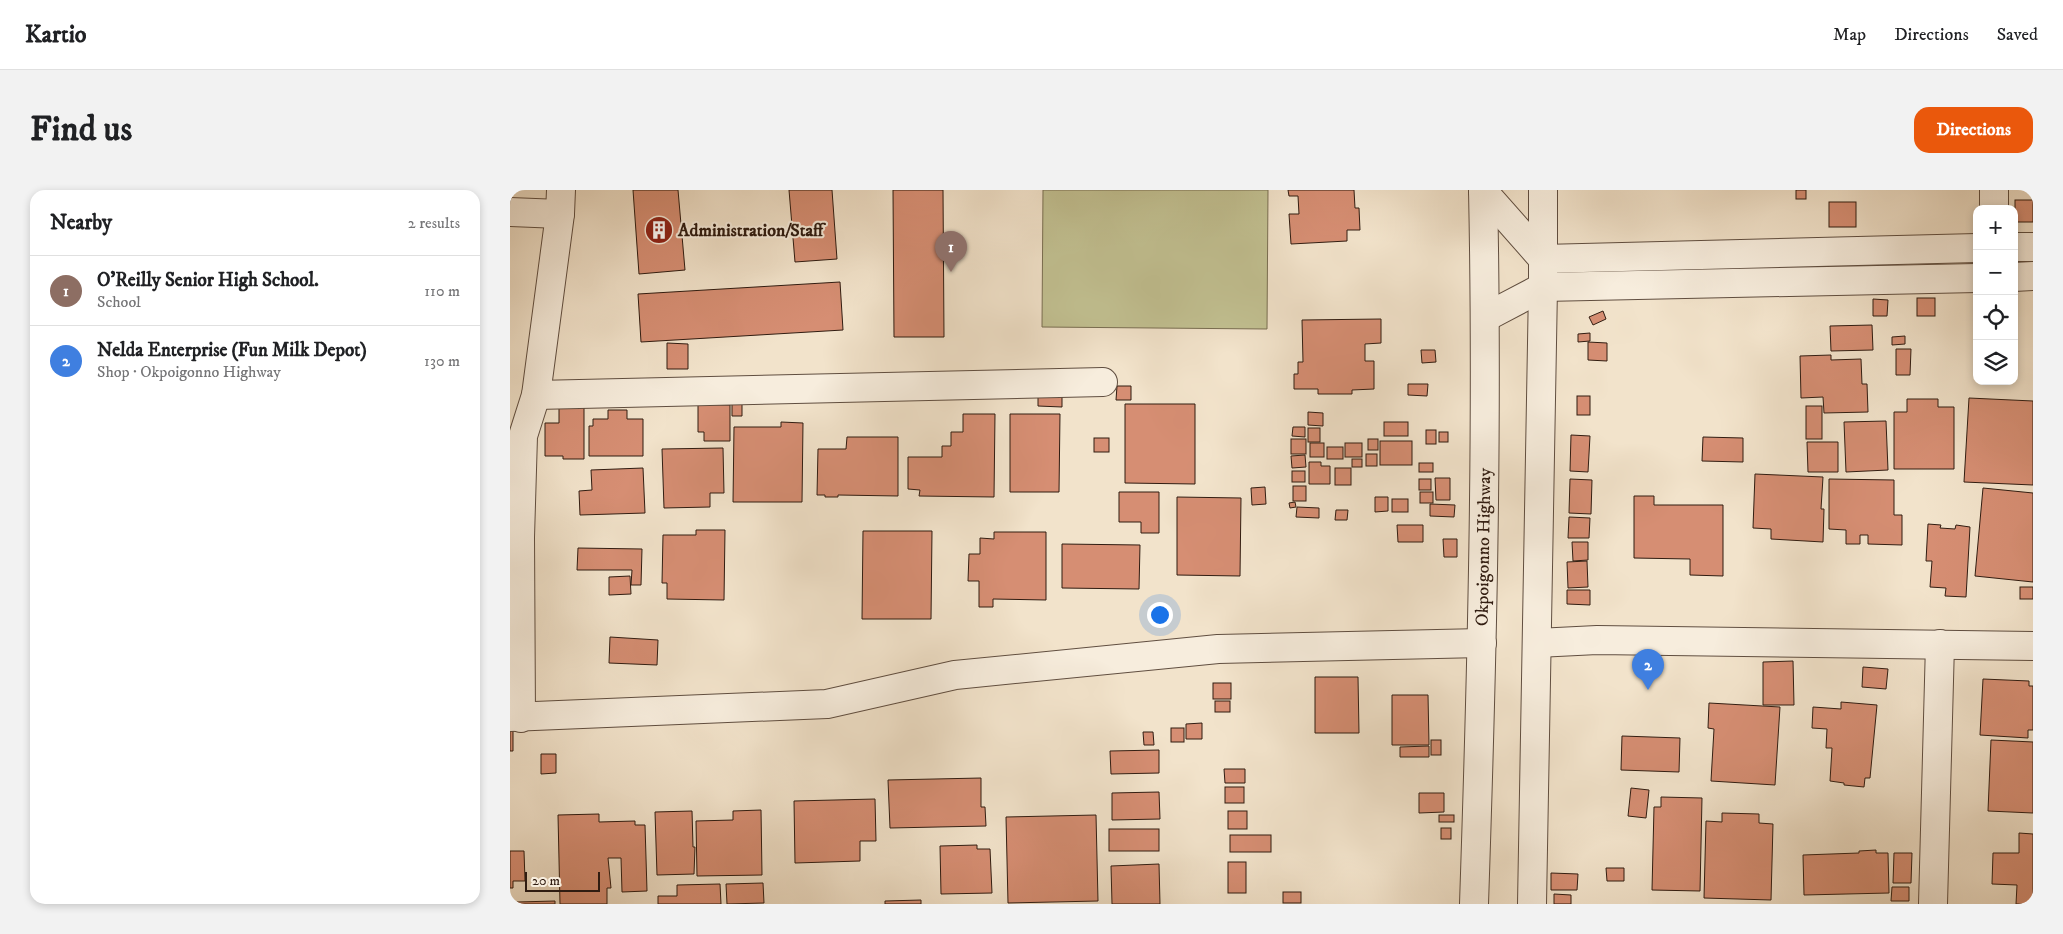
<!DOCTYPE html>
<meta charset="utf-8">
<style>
:root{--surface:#fff;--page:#f2f2f2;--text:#202124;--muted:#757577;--line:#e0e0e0;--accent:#ea580c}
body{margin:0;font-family:"IM FELL DW Pica",serif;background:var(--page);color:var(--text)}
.controls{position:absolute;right:15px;top:15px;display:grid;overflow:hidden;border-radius:10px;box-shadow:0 2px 8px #0003}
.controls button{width:45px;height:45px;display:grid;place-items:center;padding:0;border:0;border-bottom:1px solid var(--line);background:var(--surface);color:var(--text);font:25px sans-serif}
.scale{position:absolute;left:15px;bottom:12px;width:75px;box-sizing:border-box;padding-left:5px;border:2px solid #301c11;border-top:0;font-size:14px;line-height:18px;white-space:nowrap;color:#301c11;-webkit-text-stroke:4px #f7eddd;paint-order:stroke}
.you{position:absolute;left:649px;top:424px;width:18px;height:18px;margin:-12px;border:4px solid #fff;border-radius:50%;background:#1a73e8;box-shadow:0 0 0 8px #1a73e833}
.badge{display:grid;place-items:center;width:32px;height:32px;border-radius:50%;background:var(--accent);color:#fff;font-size:16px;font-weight:700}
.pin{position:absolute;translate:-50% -41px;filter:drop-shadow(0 1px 2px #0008)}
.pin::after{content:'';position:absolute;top:26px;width:18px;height:15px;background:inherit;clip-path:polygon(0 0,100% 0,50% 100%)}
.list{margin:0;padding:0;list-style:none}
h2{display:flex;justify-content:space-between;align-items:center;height:65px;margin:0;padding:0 20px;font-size:21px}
h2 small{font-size:16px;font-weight:400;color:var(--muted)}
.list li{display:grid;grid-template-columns:32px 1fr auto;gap:15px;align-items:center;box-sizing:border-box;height:70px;padding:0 20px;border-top:1px solid var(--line)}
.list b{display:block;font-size:19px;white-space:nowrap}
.list p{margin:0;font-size:16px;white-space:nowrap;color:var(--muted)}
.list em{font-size:16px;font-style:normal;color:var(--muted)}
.icon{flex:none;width:28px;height:28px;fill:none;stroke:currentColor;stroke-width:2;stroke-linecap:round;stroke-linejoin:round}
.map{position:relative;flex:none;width:1523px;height:714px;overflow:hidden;border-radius:15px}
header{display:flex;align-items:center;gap:30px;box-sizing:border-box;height:70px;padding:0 25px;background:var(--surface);border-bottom:1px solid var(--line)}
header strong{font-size:24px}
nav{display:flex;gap:28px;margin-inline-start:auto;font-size:18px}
.intro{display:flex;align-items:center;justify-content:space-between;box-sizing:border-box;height:120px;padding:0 30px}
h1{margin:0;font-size:35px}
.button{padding:12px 22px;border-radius:15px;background:var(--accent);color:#fff;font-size:18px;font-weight:700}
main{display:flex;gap:30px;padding:0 30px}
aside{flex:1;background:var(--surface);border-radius:15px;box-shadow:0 2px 8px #0003}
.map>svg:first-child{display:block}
</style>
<header>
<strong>Kartio</strong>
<nav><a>Map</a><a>Directions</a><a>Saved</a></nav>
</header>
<div class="intro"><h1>Find us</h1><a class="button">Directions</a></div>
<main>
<aside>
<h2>Nearby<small>2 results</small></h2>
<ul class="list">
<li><span class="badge" style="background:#8d6e63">1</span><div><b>O'Reilly Senior High School.</b><p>School</p></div><em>110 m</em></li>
<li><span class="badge" style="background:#3f7fe0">2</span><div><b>Nelda Enterprise (Fun Milk Depot)</b><p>Shop · Okpoigonno Highway</p></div><em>130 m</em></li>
</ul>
</aside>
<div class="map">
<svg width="1523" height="714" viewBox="0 0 1523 714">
<rect width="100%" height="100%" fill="#f2e3cb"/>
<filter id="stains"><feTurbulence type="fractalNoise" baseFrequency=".004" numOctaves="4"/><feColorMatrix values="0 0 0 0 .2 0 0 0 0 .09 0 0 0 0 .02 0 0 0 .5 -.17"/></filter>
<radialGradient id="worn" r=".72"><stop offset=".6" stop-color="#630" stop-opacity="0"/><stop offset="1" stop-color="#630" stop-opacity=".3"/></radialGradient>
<!-- green -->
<path fill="#c2c192" stroke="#796e52" d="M533,0H758L757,139L532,137Z"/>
<!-- building -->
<g fill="#d68e73" stroke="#301c11">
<path d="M123,0H168L175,80L129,84Z"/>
<path d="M279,0H322L327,69L285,72Z"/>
<path d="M383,0H433L434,147H384Z"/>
<path d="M778,0H844L845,18H849L850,40H837V51L781,54L779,24H789L788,6H779Z"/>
<rect x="1286" y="0" width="10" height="9"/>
<rect x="1505" y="10" width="18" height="22"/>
<rect x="1319" y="12" width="27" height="25"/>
<path d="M330,92L333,140L131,152L128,104Z"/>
<rect x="1407" y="108" width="18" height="18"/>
<path d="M1363,109L1378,110L1377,126H1363Z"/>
<path d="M1093,121L1096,129L1083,135L1079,127Z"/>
<path d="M871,129V153L855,154V171H864V199L842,200V204H808V199H784V184H788V172H793L792,130Z"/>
<path d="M1362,135L1363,160L1321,161L1320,136Z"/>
<path d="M1080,143V151L1068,152V144Z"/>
<path d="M1395,146V154L1382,155V147Z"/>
<path d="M1078,152L1097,153V171L1078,170Z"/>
<path d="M157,153L178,154V179H157Z"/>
<path d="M1386,159H1401L1400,185H1386Z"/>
<path d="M911,160H925L926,172L912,173Z"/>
<path d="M1321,165V170L1351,169L1352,194H1357L1358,222L1314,223L1313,207L1291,208L1290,166Z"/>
<path d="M898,194H918L917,206L898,205Z"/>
<path d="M528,196H552V217L528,216Z"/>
<path d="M607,196H621V210H606Z"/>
<rect x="1067" y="206" width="13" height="19"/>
<path d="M222,207L232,208V226H222Z"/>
<path d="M1459,208L1523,211V295L1454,292Z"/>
<path d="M1397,209H1428V217H1444V279H1384V222H1397Z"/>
<path d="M49,213H74V269H53V266H35V233H49Z"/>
<path d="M188,214L220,215V251H194V242H188Z"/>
<path d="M615,214H685V294L615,293Z"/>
<rect x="1296" y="216" width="16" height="33"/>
<path d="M98,220H117V229H133V266H79V236H83V229H98Z"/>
<path d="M798,222L813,223V236L798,235Z"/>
<path d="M453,224H485L484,307L409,306L410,300L398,299V267H432V256H441V242H453Z"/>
<path d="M500,224H550L549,302H500Z"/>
<path d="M1376,231L1378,280L1336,282L1334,232Z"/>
<path d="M271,232L293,233L292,312H223L224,237H271Z"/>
<rect x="874" y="232" width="24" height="14"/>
<path d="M783,237H795V247L782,246Z"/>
<rect x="798" y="238" width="12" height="14"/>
<rect x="916" y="240" width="10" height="14"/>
<rect x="929" y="242" width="9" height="10"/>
<path d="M1061,245L1080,246L1078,282L1060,281Z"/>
<path d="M337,247H388V306L328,305V307H315V305H307L308,259H336Z"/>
<path d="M1193,247L1233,248V272L1192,271Z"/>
<rect x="584" y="248" width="15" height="14"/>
<rect x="781" y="249" width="15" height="15"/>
<rect x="858" y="249" width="10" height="11"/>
<rect x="870" y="251" width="32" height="24"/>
<path d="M1297,252H1328V282H1298Z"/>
<rect x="800" y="253" width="14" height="14"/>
<rect x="835" y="253" width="17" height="14"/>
<rect x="817" y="257" width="16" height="12"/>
<path d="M213,258L214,303H200V317L154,318L152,259Z"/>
<rect x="856" y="264" width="11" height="12"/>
<path d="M795,265L796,277L782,278L781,266Z"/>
<rect x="842" y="269" width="10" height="8"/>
<path d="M799,272H811V276H820V294H799Z"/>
<rect x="909" y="273" width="14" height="9"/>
<path d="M133,278L135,323L70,325L69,301L82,300L81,280Z"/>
<rect x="825" y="278" width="16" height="17"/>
<rect x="782" y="281" width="13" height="11"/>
<path d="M1245,284L1313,287L1311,319H1314L1313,352L1261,349V339L1243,338Z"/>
<path d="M925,288H940V310H926Z"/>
<rect x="909" y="289" width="12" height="11"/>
<path d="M1060,289L1082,290L1081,324L1059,323Z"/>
<path d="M1319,289L1384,290V325H1392V355L1358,354V345H1350V354H1336V340L1319,339Z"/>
<rect x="783" y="296" width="13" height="15"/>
<path d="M755,297L756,314L742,315L741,298Z"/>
<path d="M1473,298L1523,303V392L1465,386Z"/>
<path d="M609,302H649V343H631V332H609Z"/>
<rect x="910" y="302" width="13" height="11"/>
<path d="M1124,306H1144V315H1213V386L1180,385V369L1124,368Z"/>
<path d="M667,307L731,308L730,386L667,385Z"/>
<path d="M865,307H878V321L865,322Z"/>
<rect x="882" y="309" width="16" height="13"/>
<path d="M785,312L786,317L780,318L779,313Z"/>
<path d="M920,314L945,315L944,327L920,326Z"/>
<path d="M787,317L809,318V328L786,327Z"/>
<path d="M826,320H838L837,330H825Z"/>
<path d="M1059,327L1080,328L1079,348H1058Z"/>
<path d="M1418,334L1431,335L1430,338L1445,339L1446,335L1460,337L1456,407L1435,406L1436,398L1420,397L1422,371H1416Z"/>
<path d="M887,335H913V352H888Z"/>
<path d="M186,340H215L214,410L157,409V393H152L153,345H186Z"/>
<path d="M353,341H422L421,429H352Z"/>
<path d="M484,342H536V410L483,409V417H469V391H458L459,364H470V348L484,349Z"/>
<path d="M933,349H947V367H934Z"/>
<path d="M1062,352H1078V370L1063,371Z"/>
<path d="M552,354L630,355L629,399L552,398Z"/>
<path d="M68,358L132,359L131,395H121L122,380H67Z"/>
<path d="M1077,371L1078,397L1058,398L1057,372Z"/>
<path d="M120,386L121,404L99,405V387Z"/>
<rect x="1510" y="397" width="13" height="12"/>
<path d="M1057,400H1080V415L1057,414Z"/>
<path d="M100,447L148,450L147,475L99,473Z"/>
<path d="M1283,471L1284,515H1253V472Z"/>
<path d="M1353,477L1378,479L1376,499L1352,497Z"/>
<path d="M805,487H848L849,543H805Z"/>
<path d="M1473,489L1519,491V496H1523V540H1518V548L1470,545Z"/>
<rect x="703" y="493" width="18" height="16"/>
<path d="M882,505H918L919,555H882Z"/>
<rect x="705" y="511" width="15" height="11"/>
<path d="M1331,512L1367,515L1360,588H1355L1354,597L1334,595V593L1320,591L1322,558H1316L1317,539L1302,538L1303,517L1331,519Z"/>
<path d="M1199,513L1270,517L1265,595L1201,591L1204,539L1198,538Z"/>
<path d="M692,533V549H676V534Z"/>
<rect x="661" y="538" width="13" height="14"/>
<path d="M3,540V561H0V541Z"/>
<path d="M633,542H643L644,555H634Z"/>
<path d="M1112,546L1170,548L1169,582L1111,580Z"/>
<rect x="921" y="550" width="10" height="15"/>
<path d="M1481,550L1523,552V623L1478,621Z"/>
<path d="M919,556V567H890V557Z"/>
<path d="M649,560V583L601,584L600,561Z"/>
<path d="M31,564H46V583L31,584Z"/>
<path d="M714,579H735V593H715Z"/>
<path d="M471,588V617H475L476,636L380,638L378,590Z"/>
<rect x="715" y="597" width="19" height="16"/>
<path d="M1121,598L1139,600L1136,628L1118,626Z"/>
<path d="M649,602L650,629L602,630V603Z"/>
<path d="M909,603H934V622L909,623Z"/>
<path d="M1151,607L1192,608L1190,701L1142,700L1144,617H1151Z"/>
<path d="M365,609L366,651H350V671L285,673L284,611Z"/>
<path d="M251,620L252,685L187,686L186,631L223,630V621Z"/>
<path d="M182,621L183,657H185L184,684L147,685L145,622Z"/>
<rect x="718" y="621" width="19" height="18"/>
<path d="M1212,623L1249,624V633L1263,634L1261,710L1194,708L1196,631L1212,632Z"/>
<path d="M89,624V632L125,631V635H135L137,701L112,702L111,668H98L101,698H97V714H50L48,625Z"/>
<path d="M586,625L588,711L498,713L496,627Z"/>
<rect x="929" y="625" width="15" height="7"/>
<rect x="931" y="638" width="10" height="11"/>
<rect x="599" y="639" width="50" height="22"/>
<path d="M1509,643L1523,644V714H1506L1507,695L1482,694L1483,663H1509Z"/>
<rect x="720" y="645" width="41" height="17"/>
<path d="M467,655V659H480L482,703L431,704L430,656Z"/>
<path d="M1366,660V663H1378L1379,703L1294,705L1293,665L1349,663V661Z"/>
<path d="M0,661H14L15,691H3V698H0Z"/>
<path d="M1384,663H1402L1401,693H1383Z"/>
<rect x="718" y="672" width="18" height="31"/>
<path d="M649,674L650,714H602L601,676Z"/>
<path d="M1096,678H1114V691H1097Z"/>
<path d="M1041,683L1068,684L1067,700H1041Z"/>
<path d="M253,693L254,713L217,714L216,694Z"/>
<path d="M210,694L211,714H148V706H167V695Z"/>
<path d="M1382,697H1399V711H1381Z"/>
<rect x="773" y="702" width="18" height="11"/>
<path d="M1044,704L1061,705V714H1044Z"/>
<path d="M411,710V714H375V711Z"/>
<path d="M45,711V714H7V712Z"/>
</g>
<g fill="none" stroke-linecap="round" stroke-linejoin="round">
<defs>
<g id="minor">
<path d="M973,1L1033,69L1467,58"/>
<path d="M1484,19V0"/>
<path d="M0,22L50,24"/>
<path d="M1504,57H1523"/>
<path d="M1504,87L1523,86"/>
<path d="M976,127L1033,97L1467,88"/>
<path d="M26,205L593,192"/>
<path d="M1027,453L1087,450L1523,456"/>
<path d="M0,527L317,514L445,485L708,459L972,453"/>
<path d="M11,528L10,347L13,246L26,205L50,24L51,0"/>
<path d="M964,714C972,476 978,238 973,0"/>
<path d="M1022,714L1033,97V0"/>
<path d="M1423,714L1430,454"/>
</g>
</defs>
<!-- minor casing -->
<use href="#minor" stroke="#604e40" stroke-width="30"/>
<!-- minor -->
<use href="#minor" stroke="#f7eddd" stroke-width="28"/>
</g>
<!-- icons -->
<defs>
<symbol id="building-disc" viewBox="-11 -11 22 22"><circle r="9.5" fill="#8f2418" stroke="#f7eddd"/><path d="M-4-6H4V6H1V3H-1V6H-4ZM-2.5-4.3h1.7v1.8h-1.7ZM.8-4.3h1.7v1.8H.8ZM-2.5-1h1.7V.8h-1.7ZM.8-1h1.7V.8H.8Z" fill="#fff"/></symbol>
</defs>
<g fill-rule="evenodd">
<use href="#building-disc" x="133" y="24" width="32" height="32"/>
</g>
<g text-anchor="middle" stroke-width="4" stroke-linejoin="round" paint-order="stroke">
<!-- poi labels -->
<g font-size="18" font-weight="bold" fill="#301c11" stroke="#f7eddd" text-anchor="start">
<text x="168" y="46">Administration/Staff</text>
</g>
<!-- street labels -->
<g font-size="18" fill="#301c11" stroke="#f7eddd">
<text transform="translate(973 357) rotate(-89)" y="6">Okpoigonno Highway</text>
</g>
</g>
<rect width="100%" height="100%" filter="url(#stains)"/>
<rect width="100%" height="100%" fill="url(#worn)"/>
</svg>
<div class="controls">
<button>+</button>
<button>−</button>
<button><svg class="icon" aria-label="locate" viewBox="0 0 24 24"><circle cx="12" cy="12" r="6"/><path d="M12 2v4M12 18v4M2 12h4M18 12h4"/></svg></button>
<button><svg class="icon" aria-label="layers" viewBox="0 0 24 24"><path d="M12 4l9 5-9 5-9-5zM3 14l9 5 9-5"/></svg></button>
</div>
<div class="scale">20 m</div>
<div class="you"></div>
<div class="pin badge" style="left:441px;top:82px;background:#8d6e63">1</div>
<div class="pin badge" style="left:1138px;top:500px;background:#3f7fe0">2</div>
</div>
</main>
